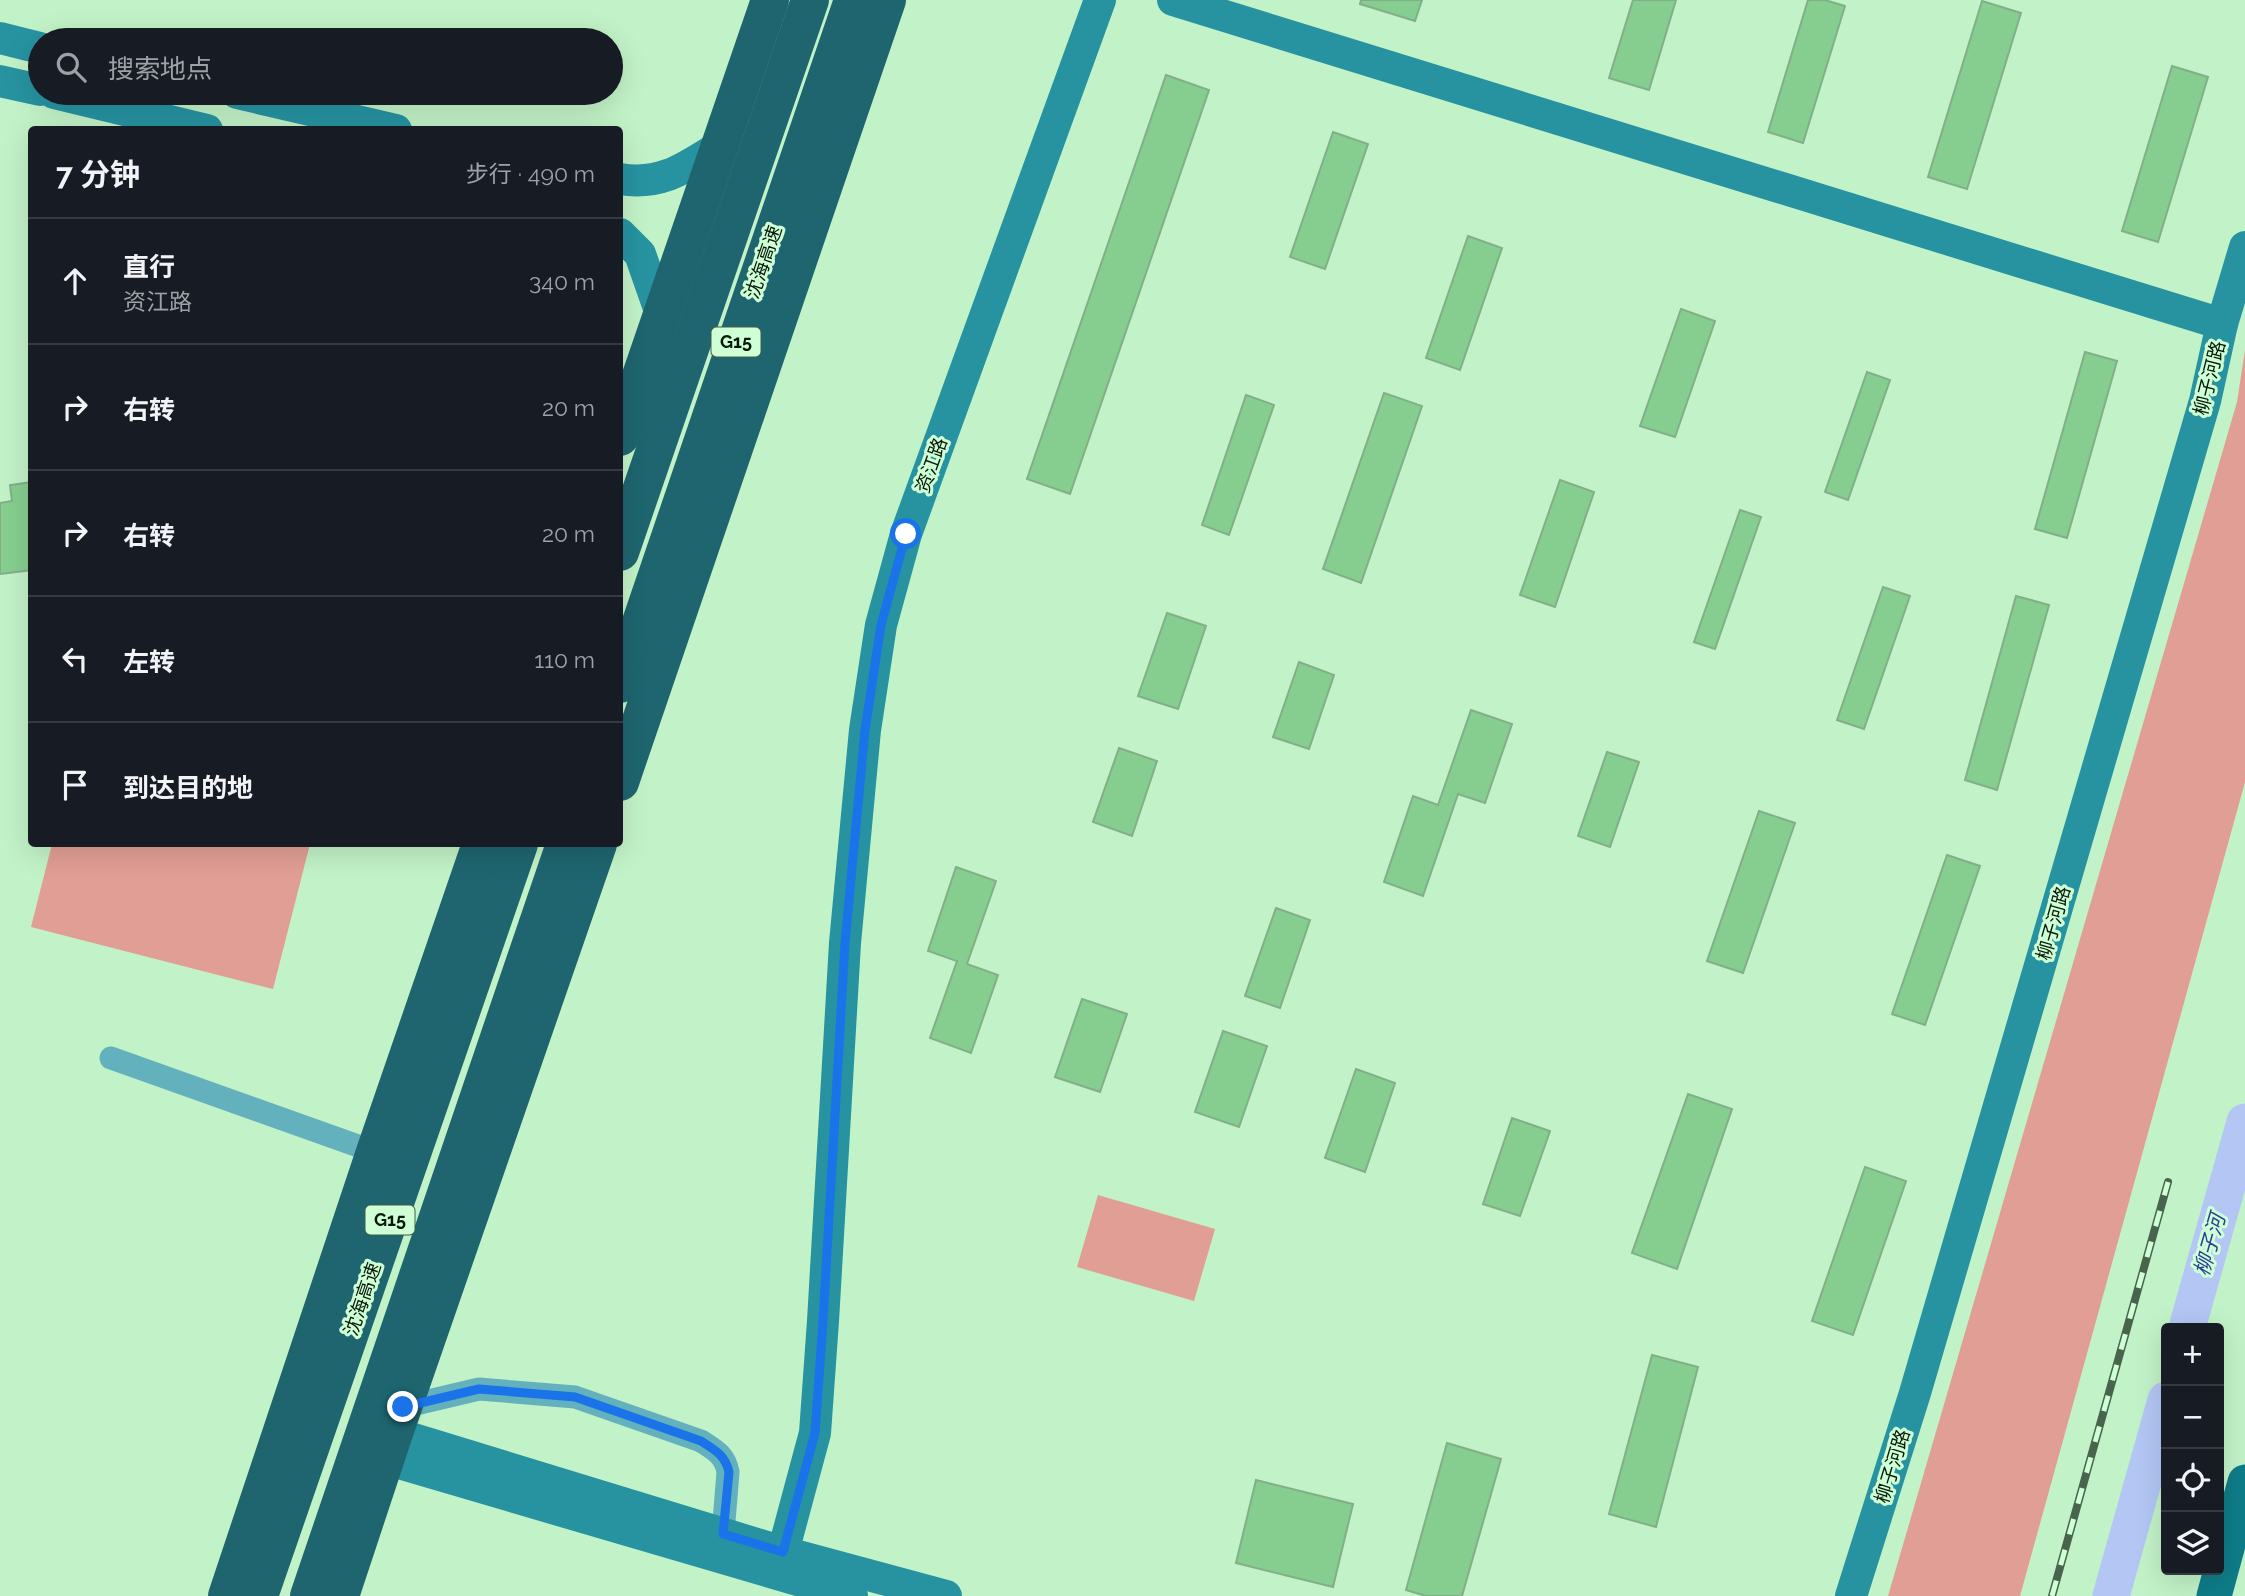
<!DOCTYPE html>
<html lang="zh">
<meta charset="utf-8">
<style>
:root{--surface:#171b24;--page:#20242c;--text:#f1f3f6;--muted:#9ea1a6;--line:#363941}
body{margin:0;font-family:Raleway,"Noto Sans SC",sans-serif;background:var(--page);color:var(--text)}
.controls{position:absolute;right:21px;bottom:21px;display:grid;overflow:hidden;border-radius:7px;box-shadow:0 7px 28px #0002}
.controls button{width:63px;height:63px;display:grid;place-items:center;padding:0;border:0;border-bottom:2px solid var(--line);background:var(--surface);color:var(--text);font:35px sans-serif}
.stop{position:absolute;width:21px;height:21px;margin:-16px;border:5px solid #1a73e8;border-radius:50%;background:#fff}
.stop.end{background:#1a73e8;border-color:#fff;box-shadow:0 2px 7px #0008}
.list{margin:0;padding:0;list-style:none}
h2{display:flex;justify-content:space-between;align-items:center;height:91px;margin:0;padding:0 28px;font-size:30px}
h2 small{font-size:23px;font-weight:400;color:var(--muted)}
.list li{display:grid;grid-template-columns:46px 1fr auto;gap:21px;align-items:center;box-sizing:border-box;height:126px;padding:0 28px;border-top:2px solid var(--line)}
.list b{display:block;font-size:26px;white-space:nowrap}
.list p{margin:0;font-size:23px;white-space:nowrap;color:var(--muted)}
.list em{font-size:23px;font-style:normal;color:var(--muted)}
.icon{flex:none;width:38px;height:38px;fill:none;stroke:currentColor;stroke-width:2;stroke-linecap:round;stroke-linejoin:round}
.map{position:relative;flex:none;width:2245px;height:1596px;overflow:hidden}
.search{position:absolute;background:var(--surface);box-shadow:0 7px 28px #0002;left:28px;top:28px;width:595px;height:77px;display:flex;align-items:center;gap:18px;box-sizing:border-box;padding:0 24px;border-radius:38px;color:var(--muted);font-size:26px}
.panel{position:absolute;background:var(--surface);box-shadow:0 7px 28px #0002;left:28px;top:126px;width:595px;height:721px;border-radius:7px}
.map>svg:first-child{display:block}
</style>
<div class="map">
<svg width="2245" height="1596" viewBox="0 0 2245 1596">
<rect width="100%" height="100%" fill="#c2f2c7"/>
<!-- green -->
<g fill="#e19e94">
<path d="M2245,350V782L2020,1596H1888L2237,402Z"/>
<path d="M52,844H310L273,989L31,927Z"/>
<path d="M1098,1195L1215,1229L1194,1301L1077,1267Z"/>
</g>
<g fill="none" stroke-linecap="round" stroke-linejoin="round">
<!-- river -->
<g stroke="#b3c6f4" stroke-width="37">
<path d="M2187,1328L2245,1122"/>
<path d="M2111,1596L2166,1400"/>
</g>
</g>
<!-- building -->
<g fill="#85ce8f" stroke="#82af88" stroke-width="2">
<path d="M1361,0H1422L1415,21L1360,4Z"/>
<path d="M1633,0H1676L1649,90L1609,78Z"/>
<path d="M1808,0H1825L1845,6L1803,143L1768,132Z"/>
<path d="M1982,1L2021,13L1967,189L1928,177Z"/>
<path d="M2172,66L2208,77L2158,242L2122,231Z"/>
<path d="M1166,75L1209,90L1070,494L1027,479Z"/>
<path d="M1333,132L1368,144L1325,269L1290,257Z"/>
<path d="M1468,236L1502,248L1460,370L1426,358Z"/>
<path d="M1681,309L1715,321L1675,437L1640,426Z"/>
<path d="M2085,352L2117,361L2067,538L2035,529Z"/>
<path d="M1867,372L1890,380L1848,500L1825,492Z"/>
<path d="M1384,393L1422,406L1361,583L1323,569Z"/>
<path d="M1246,395L1274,405L1229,535L1202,525Z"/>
<path d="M1560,480L1594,492L1555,607L1520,595Z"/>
<path d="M32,482V570L0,574V503L12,501L10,485Z"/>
<path d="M1740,510L1761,517L1715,649L1694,642Z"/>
<path d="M1883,587L1910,596L1864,729L1837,720Z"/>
<path d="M2016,596L2049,605L1997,790L1965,780Z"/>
<path d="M1167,613L1206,626L1178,709L1138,696Z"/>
<path d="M1299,662L1334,675L1309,749L1273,737Z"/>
<path d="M1471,710L1512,724L1485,803L1458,794L1423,896L1384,882L1413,796L1438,805Z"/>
<path d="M1119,748L1157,761L1132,836L1093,822Z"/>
<path d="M1607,752L1639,762L1610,847L1578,836Z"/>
<path d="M1759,811L1795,823L1743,973L1707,961Z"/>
<path d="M1947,855L1980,866L1925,1025L1892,1014Z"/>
<path d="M956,867L996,881L967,964L998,975L971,1053L930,1038L957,961L928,951Z"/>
<path d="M1276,908L1310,920L1280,1008L1245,996Z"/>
<path d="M1082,999L1127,1014L1100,1092L1055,1077Z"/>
<path d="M1223,1031L1267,1046L1239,1127L1195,1112Z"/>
<path d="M1356,1069L1395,1083L1365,1172L1325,1158Z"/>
<path d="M1688,1094L1732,1109L1677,1269L1632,1253Z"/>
<path d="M1512,1118L1550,1131L1520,1216L1483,1204Z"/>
<path d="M1865,1167L1906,1181L1853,1335L1812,1321Z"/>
<path d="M1652,1355L1698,1367L1656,1527L1609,1514Z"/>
<path d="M1447,1443L1501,1459L1462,1596H1426L1406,1590Z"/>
<path d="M1256,1480L1353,1504L1333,1587L1236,1563Z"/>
</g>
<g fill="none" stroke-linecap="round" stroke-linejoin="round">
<!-- street -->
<g stroke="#63b1bc" stroke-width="23">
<path d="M111,1058L375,1152"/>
<path d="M403,1407L479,1389L575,1397L701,1441C715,1450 725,1455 728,1472L723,1534"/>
</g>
<!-- secondary -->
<g stroke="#2793a1" stroke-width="32">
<path d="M1173,0L2222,324"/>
<path d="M0,38L40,48"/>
<path d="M0,81L40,90"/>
<path d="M54,93L207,130"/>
<path d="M237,93L396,130"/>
<path d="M620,179C662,186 686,167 720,146"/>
<path d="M620,234L640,254L661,314"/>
<path d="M394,1433L783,1552L946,1596"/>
<path d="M385,1459L852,1596"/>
<path d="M780,1574L783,1552L815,1433L823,1321L845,943L865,730L881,625L906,534L1100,0"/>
<path d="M1851,1596L1915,1393L2205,401L2222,324L2245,247"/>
</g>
<!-- primary -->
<path stroke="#0e7c88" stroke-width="35" d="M2214,1596L2245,1482"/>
<!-- highway -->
<g stroke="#1e656f" stroke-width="38">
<path d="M620,437L770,0"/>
<path d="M620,552L810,0"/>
<path d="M620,684L853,0"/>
<path d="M620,782L887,0"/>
<path d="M227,1596L375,1152L481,844"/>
<path d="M259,1596L519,844"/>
<path d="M309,1596L565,844"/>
<path d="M340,1596L394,1433L598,844"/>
</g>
<defs>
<path id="rail" d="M2052,1596L2168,1182"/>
</defs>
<!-- rail casing -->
<use href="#rail" stroke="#48644c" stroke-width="8"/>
<!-- rail -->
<use href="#rail" stroke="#cfffd4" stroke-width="5" stroke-dasharray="16" stroke-linecap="butt"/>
</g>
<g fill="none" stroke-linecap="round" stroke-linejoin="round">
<!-- route -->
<path stroke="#1a73e8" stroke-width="9" d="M403,1407L479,1389L575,1397L701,1441C715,1450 725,1455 729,1472L723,1534L783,1552L815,1433L823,1321L845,943L865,730L881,625L906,534"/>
</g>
<g text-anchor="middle" stroke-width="6" stroke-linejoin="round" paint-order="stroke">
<!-- shield labels -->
<g fill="#cfffd4" stroke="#435d47" stroke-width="2">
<rect x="711.5" y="327.5" width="49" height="29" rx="5"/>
<rect x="365.5" y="1205.5" width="49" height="29" rx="5"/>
</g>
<g font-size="18" font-weight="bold" fill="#07180a">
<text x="736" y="348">G15</text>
<text x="390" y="1226">G15</text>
</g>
<!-- street labels -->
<g font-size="19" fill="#07180a" stroke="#cfffd4">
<text transform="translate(763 262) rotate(-71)" y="7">沈海高速</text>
<text transform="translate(2209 378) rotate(-76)" y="7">柳子河路</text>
<text transform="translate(931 465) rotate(-70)" y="7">资江路</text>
<text transform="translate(2053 923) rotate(-74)" y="7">柳子河路</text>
<text transform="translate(362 1299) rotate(-71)" y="7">沈海高速</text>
<text transform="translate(1892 1466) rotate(-73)" y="7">柳子河路</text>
</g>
<!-- water labels -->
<g font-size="21" font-style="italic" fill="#283f96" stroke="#cfffd4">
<text transform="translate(2210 1245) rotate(-74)" y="7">柳子河</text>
</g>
</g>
</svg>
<div class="controls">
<button>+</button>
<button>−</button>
<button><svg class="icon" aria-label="locate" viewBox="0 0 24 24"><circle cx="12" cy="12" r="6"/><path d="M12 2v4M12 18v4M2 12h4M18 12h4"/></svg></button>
<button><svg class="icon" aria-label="layers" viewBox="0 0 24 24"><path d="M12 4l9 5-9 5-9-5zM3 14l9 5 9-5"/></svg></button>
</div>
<div class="stop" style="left:906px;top:534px"></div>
<div class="stop end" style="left:403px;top:1407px"></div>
<div class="search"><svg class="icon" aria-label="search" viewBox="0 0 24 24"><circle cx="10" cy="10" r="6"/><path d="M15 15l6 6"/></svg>搜索地点</div>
<section class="panel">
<h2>7 分钟<small>步行 · 490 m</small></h2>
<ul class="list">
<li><svg class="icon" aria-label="ahead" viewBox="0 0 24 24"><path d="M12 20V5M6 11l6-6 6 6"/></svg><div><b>直行</b><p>资江路</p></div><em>340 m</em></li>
<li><svg class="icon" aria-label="right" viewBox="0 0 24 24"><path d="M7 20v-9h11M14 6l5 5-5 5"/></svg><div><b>右转</b></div><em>20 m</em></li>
<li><svg class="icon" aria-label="right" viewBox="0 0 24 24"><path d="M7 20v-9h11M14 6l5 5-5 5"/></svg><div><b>右转</b></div><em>20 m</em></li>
<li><svg class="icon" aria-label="left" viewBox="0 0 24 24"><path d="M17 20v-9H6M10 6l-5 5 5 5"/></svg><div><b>左转</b></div><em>110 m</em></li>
<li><svg class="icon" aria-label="arrive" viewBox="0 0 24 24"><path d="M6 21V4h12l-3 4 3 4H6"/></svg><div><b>到达目的地</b></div></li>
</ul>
</section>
</div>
